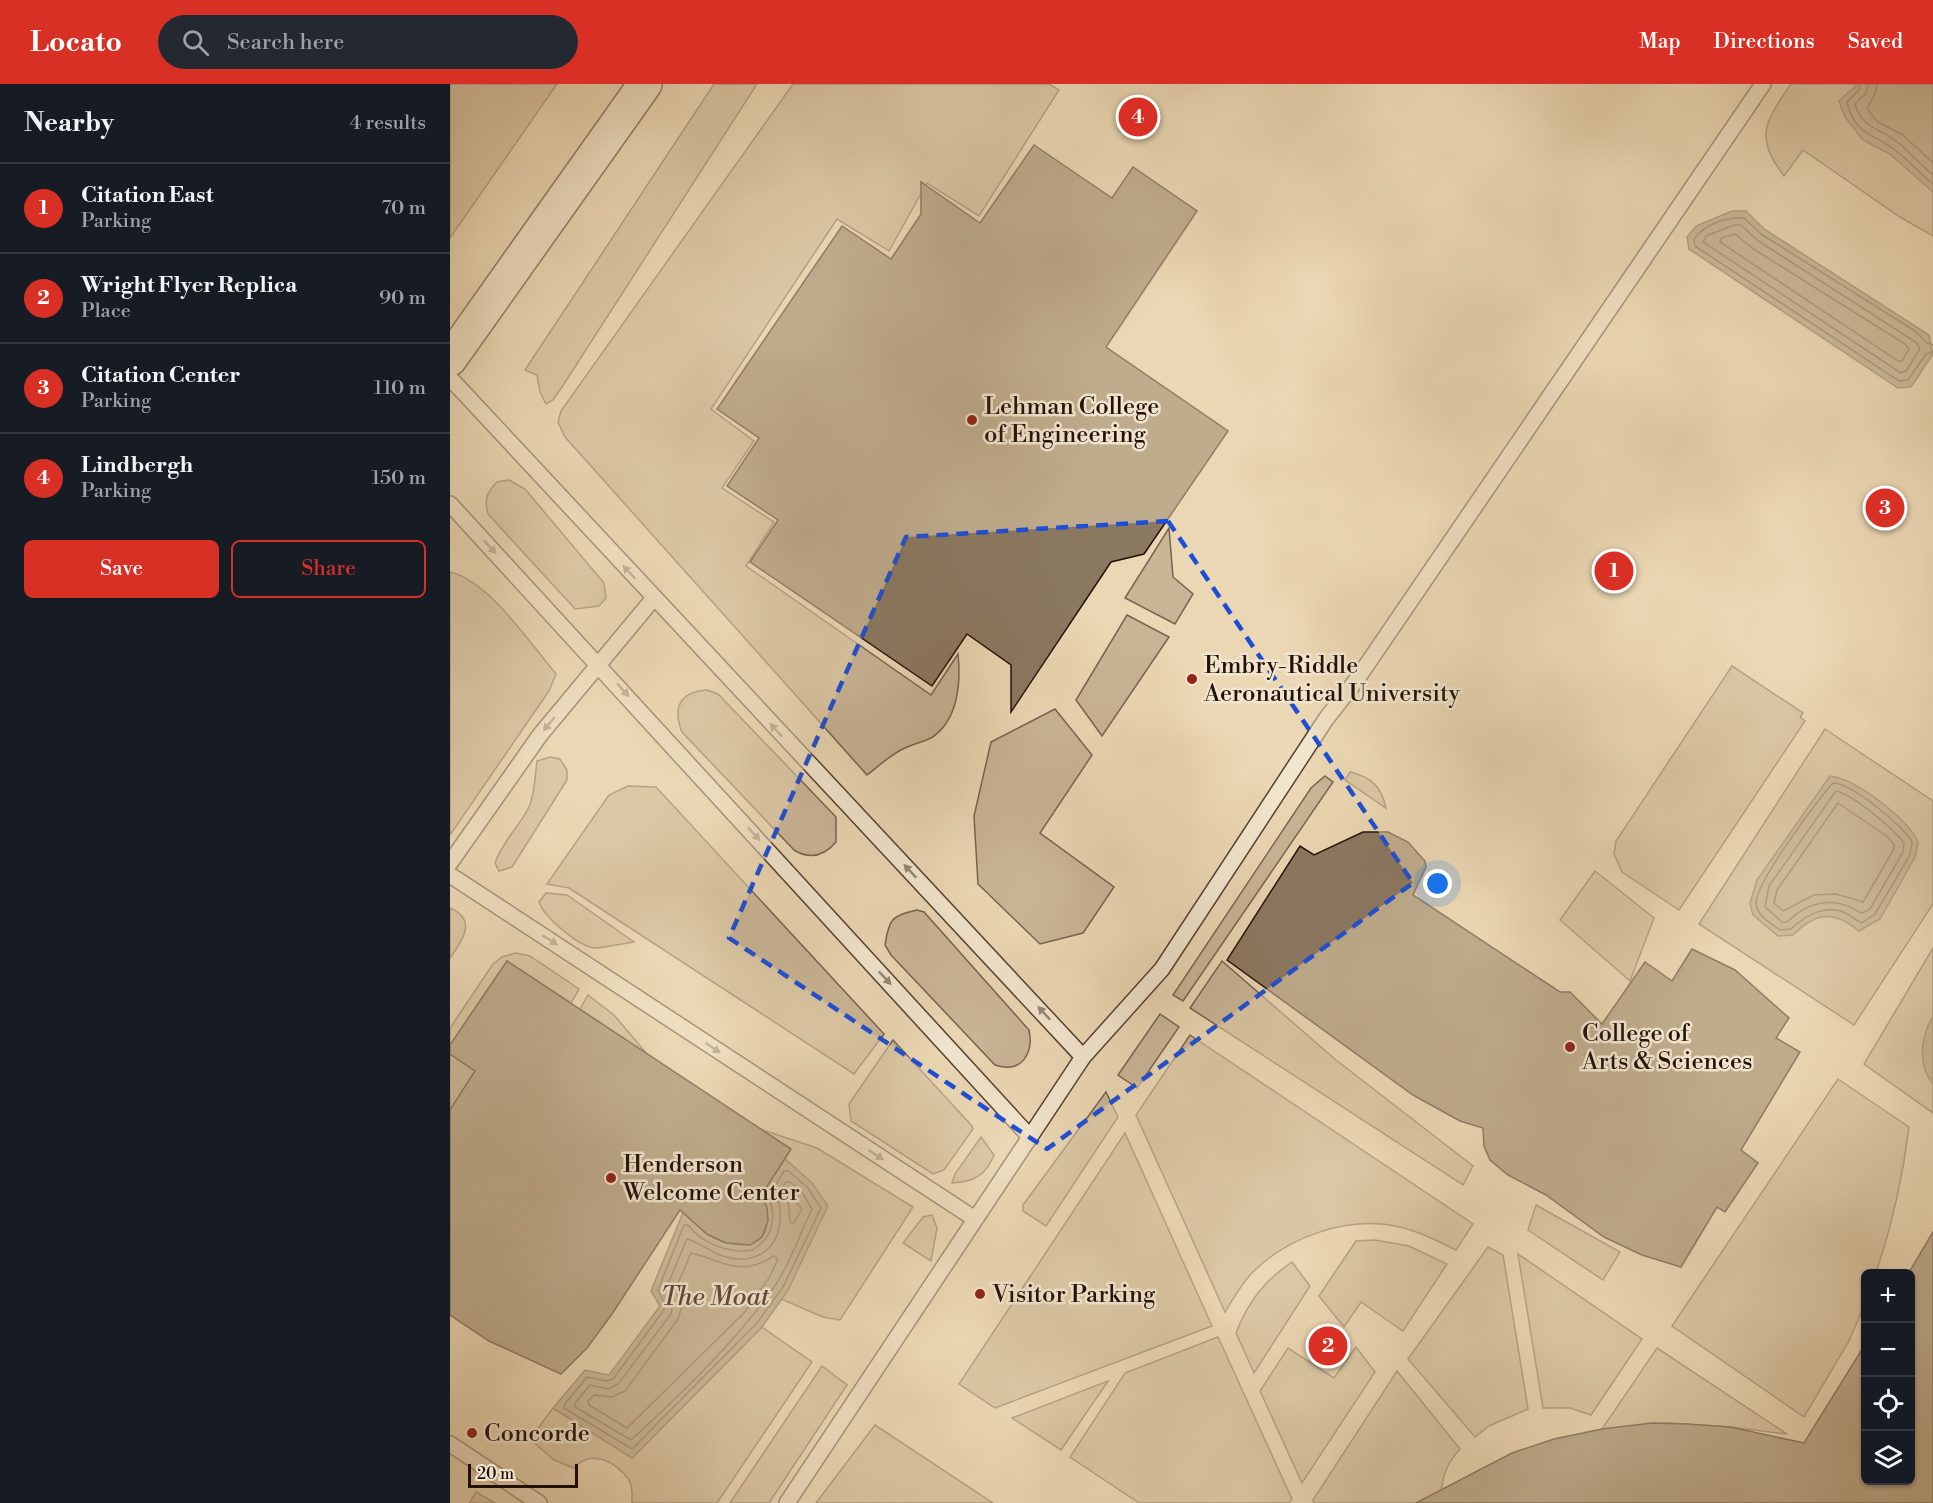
<!DOCTYPE html>
<meta charset="utf-8">
<style>
:root{--surface:#171b24;--page:#242831;--text:#f1f3f6;--muted:#9ea1a6;--line:#363941;--accent:#d93025}
body{margin:0;font-family:"Libre Bodoni",serif;background:var(--page);color:var(--text)}
.controls{position:absolute;right:18px;bottom:18px;display:grid;overflow:hidden;border-radius:9px;box-shadow:0 2px 4px #0004}
.controls button{width:54px;height:54px;display:grid;place-items:center;padding:0;border:0;border-bottom:2px solid var(--line);background:var(--surface);color:var(--text);font:30px sans-serif}
.scale{position:absolute;left:18px;bottom:15px;width:110px;box-sizing:border-box;padding-left:6px;border:3px solid #231109;border-top:0;font-size:16px;line-height:21px;white-space:nowrap;color:#231109;-webkit-text-stroke:4px #f2e5ce;paint-order:stroke}
.you{position:absolute;left:988px;top:800px;width:21px;height:21px;margin:-15px;border:4px solid #fff;border-radius:50%;background:#1a73e8;box-shadow:0 0 0 9px #1a73e833}
.badge{display:grid;place-items:center;width:39px;height:39px;border-radius:50%;background:var(--accent);color:#fff;font-size:20px;font-weight:700}
.pin{position:absolute;translate:-50% -50%;border:3px solid #fff;box-shadow:0 2px 6px #0006}
.list{margin:0;padding:0;list-style:none}
h2{display:flex;justify-content:space-between;align-items:center;height:78px;margin:0;padding:0 24px;font-size:26px}
h2 small{font-size:20px;font-weight:400;color:var(--muted)}
.list li{display:grid;grid-template-columns:39px 1fr auto;gap:18px;align-items:center;box-sizing:border-box;height:90px;padding:0 24px;border-top:2px solid var(--line)}
.list b{display:block;font-size:22px;white-space:nowrap}
.list p{margin:0;font-size:20px;white-space:nowrap;color:var(--muted)}
.list em{font-size:20px;font-style:normal;color:var(--muted)}
.actions{display:flex;gap:12px;padding:18px 24px}
.actions a{flex:1;padding:14px 0;border:2px solid var(--accent);border-radius:9px;text-align:center;font-size:21px;color:var(--accent)}
.actions .main{background:var(--accent);color:#fff}
.icon{flex:none;width:33px;height:33px;fill:none;stroke:currentColor;stroke-width:2;stroke-linecap:round;stroke-linejoin:round}
.map{position:relative;flex:none;width:1483px;height:1419px;overflow:hidden}
header{display:flex;align-items:center;gap:36px;box-sizing:border-box;height:84px;padding:0 30px;background:var(--accent);color:#fff}
header strong{font-size:28px}
nav{display:flex;gap:33px;margin-inline-start:auto;font-size:21px}
.search{width:420px;height:54px;background:var(--page);display:flex;align-items:center;gap:15px;box-sizing:border-box;padding:0 21px;border-radius:33px;color:var(--muted);font-size:22px}
main{display:flex}
aside{flex:1;background:var(--surface)}
.map>svg:first-child{display:block}
</style>
<header>
<strong>Locato</strong>
<div class="search"><svg class="icon" aria-label="search" viewBox="0 0 24 24"><circle cx="10" cy="10" r="6"/><path d="M15 15l6 6"/></svg>Search here</div>
<nav><a>Map</a><a>Directions</a><a>Saved</a></nav>
</header>
<main>
<aside>
<h2>Nearby<small>4 results</small></h2>
<ul class="list">
<li><span class="badge">1</span><div><b>Citation East</b><p>Parking</p></div><em>70 m</em></li>
<li><span class="badge">2</span><div><b>Wright Flyer Replica</b><p>Place</p></div><em>90 m</em></li>
<li><span class="badge">3</span><div><b>Citation Center</b><p>Parking</p></div><em>110 m</em></li>
<li><span class="badge">4</span><div><b>Lindbergh</b><p>Parking</p></div><em>150 m</em></li>
</ul>
<div class="actions"><a class="main">Save</a><a>Share</a></div>
</aside>
<div class="map">
<svg width="1483" height="1419" viewBox="0 0 1483 1419">
<rect width="100%" height="100%" fill="#ebd7b3"/>
<filter id="stains"><feTurbulence type="fractalNoise" baseFrequency=".00333" numOctaves="4"/><feColorMatrix values="0 0 0 0 .2 0 0 0 0 .09 0 0 0 0 .02 0 0 0 .5 -.17"/></filter>
<radialGradient id="worn" r=".72"><stop offset=".6" stop-color="#630" stop-opacity="0"/><stop offset="1" stop-color="#630" stop-opacity=".3"/></radialGradient>
<!-- green -->
<g fill="#c9b596" stroke="#766350" stroke-width="1.5">
<path d="M0,0H107L0,154Z"/>
<path d="M264,0H307L112,303L103,316L96,320L90,308L87,291L75,286Z"/>
<path d="M343,0H599L609,6L529,132L477,99L439,167L387,135L261,325L304,357L272,404L324,438L296,482L481,611L508,570C511,599 508,637 481,654C473,658 463,660 455,664C441,670 429,682 417,691L115,353L108,338L111,327Z"/>
<path d="M1341,0H1483V152L1450,133L1353,66L1334,92C1304,52 1315,38 1341,0Z"/>
<path d="M59,396L75,405L154,499L156,514L149,522L125,525L38,430C34,415 37,408 47,398Z"/>
<path d="M719,444L723,493L743,510L725,540L675,514Z"/>
<path d="M0,488C39,497 80,559 106,590L99,607L0,751Z"/>
<path d="M677,531L719,553L652,652L626,616Z"/>
<path d="M1282,582L1353,629L1350,633L1355,637L1229,826L1172,788L1164,770L1166,757Z"/>
<path d="M257,606L268,610L386,733V758C374,772 360,776 344,766L232,648C222,623 230,608 257,606Z"/>
<path d="M605,625L642,671L590,749L664,803L633,849L590,860L528,800L524,732L541,658Z"/>
<path d="M1375,645L1483,717V820L1404,941L1249,840Z"/>
<path d="M100,673L110,675L117,686V696L62,783L49,787L45,779C52,758 69,743 79,723C85,709 85,692 87,677Z"/>
<path d="M900,688C922,693 932,704 936,724L895,696Z"/>
<path d="M875,692L883,698L733,917L723,911L861,704Z"/>
<path d="M178,702L206,703L434,950L404,990L119,804L97,800L159,711Z"/>
<path d="M1145,787L1204,834L1180,897L1110,836Z"/>
<path d="M96,809L117,811L184,858C172,860 158,863 146,864C130,864 94,833 89,818Z"/>
<path d="M0,824C28,836 12,857 0,874Z"/>
<path d="M467,826L474,828L579,946C584,970 571,990 545,981L441,871L435,861C439,834 442,832 467,826Z"/>
<path d="M1483,864V1029L1414,980Z"/>
<path d="M66,869L80,872L129,905L121,919L57,877L0,961V944L43,880L52,873Z"/>
<path d="M772,877L886,976L1023,1082L1013,1101L740,924Z"/>
<path d="M138,911L164,931L197,970L130,925Z"/>
<path d="M710,930L729,943L687,1004L668,991Z"/>
<path d="M740,951L1023,1140L1006,1166C988,1157 970,1148 950,1143C898,1131 837,1153 801,1190C791,1201 783,1215 775,1228L686,1031Z"/>
<path d="M443,956L522,1042L523,1045L494,1086L483,1090L401,1037L399,1020Z"/>
<path d="M1388,995L1459,1043C1453,1093 1442,1141 1426,1189L1416,1190L1415,1220L1399,1257L1354,1333L1222,1242Z"/>
<path d="M656,1008L668,1033L596,1142L573,1127V1121Z"/>
<path d="M310,1045L367,1064L463,1123L390,1236L373,1233L331,1215L338,1206L362,1099L335,1075L341,1065Z"/>
<path d="M675,1049L762,1242L545,1324L509,1300Z"/>
<path d="M531,1053L544,1071C536,1091 524,1098 502,1099L505,1090Z"/>
<path d="M1086,1121L1170,1168L1153,1196L1078,1146Z"/>
<path d="M482,1131L487,1144L481,1177L453,1159L473,1133Z"/>
<path d="M925,1156L959,1162L997,1180L953,1247L911,1218L894,1243L869,1212L906,1157Z"/>
<path d="M1038,1163L1053,1171L1078,1325L1039,1342L1025,1353L958,1275Z"/>
<path d="M1068,1170L1192,1255L1141,1331L1120,1324H1093Z"/>
<path d="M842,1178L860,1202L804,1289L786,1249C798,1218 814,1197 842,1178Z"/>
<path d="M312,1243L362,1278L267,1419H182C182,1411 183,1403 179,1396C166,1378 141,1364 124,1384L104,1376L80,1355L103,1324L182,1374Z"/>
<path d="M768,1253L842,1415L839,1419H689L620,1373L675,1289Z"/>
<path d="M906,1263L925,1288L852,1399L810,1307L838,1264L884,1294Z"/>
<path d="M1207,1264L1337,1350L1280,1343L1218,1339L1152,1345Z"/>
<path d="M372,1282L397,1301L319,1419H280Z"/>
<path d="M947,1287L1010,1365C995,1381 990,1397 992,1419H864L863,1416Z"/>
<path d="M658,1297L611,1366L562,1334Z"/>
<path d="M425,1341L543,1419H366Z"/>
<path d="M26,1408L45,1419H19Z"/>
</g>
<!-- water -->
<g fill="#a79479" stroke="#72604c" stroke-width="1.5">
<path d="M1408,0H1483V108L1440,70L1413,56L1395,33L1389,17Z"/>
<path d="M1282,127H1296L1314,145L1479,251L1483,270L1461,303L1448,304L1239,165L1237,153L1246,142Z"/>
<path d="M1380,692C1406,695 1458,735 1468,758L1465,773L1430,835L1409,847C1384,826 1366,828 1343,851L1328,852L1303,831L1300,819L1307,796Z"/>
<path d="M1483,932V1000C1467,980 1471,953 1483,932Z"/>
<path d="M0,970L25,987L0,1026Z"/>
<path d="M335,1075L362,1099L378,1122L338,1206L312,1243L182,1374L103,1324L135,1286L159,1291L210,1222L201,1207L236,1121C241,1132 245,1140 254,1148C272,1163 319,1171 317,1136C317,1128 313,1120 311,1112Z"/>
</g>
<g fill="none" stroke-linecap="round" stroke-linejoin="round">
<!-- shore -->
<g stroke="#655241" stroke-width="1.5">
<path d="M1410,0L1409,6L1397,18C1404,51 1425,50 1445,66C1458,76 1470,89 1483,100"/>
<path d="M1418,0L1416,9L1405,20C1411,45 1435,46 1451,61C1462,71 1471,81 1483,91"/>
<path d="M1427,0L1425,10L1417,25L1428,38L1453,51L1483,79"/>
<path d="M1284,141H1291L1307,156L1467,259L1470,265L1456,287L1451,289L1253,158L1256,152Z"/>
<path d="M1285,150L1302,164L1455,260L1459,265L1452,277H1448L1270,158L1271,154Z"/>
<path d="M1483,261L1477,259L1465,247L1311,150L1294,134C1275,133 1255,140 1244,155L1245,162L1449,297L1458,296L1476,270L1483,268"/>
<path d="M1383,699C1401,699 1454,742 1462,758L1460,771L1425,830L1412,839C1406,837 1404,834 1399,831C1378,818 1356,831 1341,845L1330,846C1322,840 1306,831 1306,819C1306,798 1367,717 1383,699Z"/>
<path d="M1386,707C1402,710 1444,745 1454,759L1453,768L1420,825L1412,829C1408,828 1405,825 1400,823C1376,813 1355,821 1337,838H1332L1315,823L1319,802Z"/>
<path d="M1388,719L1438,753L1444,761V765L1413,818L1386,810L1364,811L1333,827L1324,819L1327,806Z"/>
<path d="M334,1087H338L357,1103L371,1124L333,1203L307,1239L182,1365L114,1324V1321L137,1293L157,1297L163,1295L214,1226L215,1220L208,1206L234,1141H238C252,1160 280,1170 303,1166C324,1152 326,1135 319,1112Z"/>
<path d="M340,1098L352,1108L362,1125C350,1149 341,1178 326,1200C289,1255 230,1311 181,1356L125,1323V1319L140,1301L158,1305L168,1300L221,1230L223,1219L216,1205L237,1155C243,1155 261,1168 270,1171C313,1187 340,1154 327,1112L336,1098Z"/>
<path d="M341,1112L352,1125L343,1140L340,1138L338,1115Z"/>
<path d="M241,1169C275,1177 288,1194 324,1172L328,1175L319,1194L294,1229L177,1344L139,1321L138,1317L144,1311L162,1313L175,1307L228,1235L232,1222L226,1204Z"/>
</g>
</g>
<!-- building -->
<g fill="#8b7861" stroke="#231109" stroke-width="1.5">
<path d="M584,61L662,114L683,83L747,127L656,263L778,347L694,470L661,478L561,628V581L517,550L482,602L300,478L328,436L277,402L309,354L267,325L392,142L441,175L471,130V98L530,139Z"/>
<path d="M913,748H938L958,758L975,777L976,783L963,811L1110,908H1120L1152,940L1195,878L1222,897L1242,865L1285,886L1339,934L1326,954L1350,968L1291,1066L1308,1079L1275,1128L1267,1123L1231,1183L1192,1171L1154,1153L1096,1111L1058,1091L1040,1076L1034,1062L1033,1044L1010,1037L963,1011L777,876L850,762L864,771Z"/>
<path d="M57,877L341,1065L311,1112L317,1123L318,1137L312,1153L300,1161L276,1159L257,1150L230,1126L162,1230L137,1264L111,1290L39,1257L0,1231V1026L25,987L0,970V961Z"/>
<path d="M1483,1148V1419H966L1062,1369L1104,1355L1152,1345L1202,1339L1237,1340L1280,1343L1354,1359L1416,1259V1396H1461V1190H1458Z"/>
</g>
<g fill="none" stroke-linecap="round" stroke-linejoin="round">
<defs>
<g id="service">
<path d="M0,294L633,973"/>
<path d="M0,420L580,1053"/>
<path d="M0,779L90,651L204,514"/>
<path d="M0,791L525,1135"/>
<path d="M0,1360L89,1419"/>
<path d="M337,1419L633,973L712,885L876,635L905,598L1313,0"/>
</g>
<path id="secondary" d="M0,275L195,0"/>
</defs>
<!-- service casing -->
<use href="#service" stroke="#554234" stroke-width="18"/>
<!-- secondary casing -->
<use href="#secondary" stroke="#231109" stroke-width="36"/>
<!-- service -->
<use href="#service" stroke="#f2e5ce" stroke-width="15"/>
<!-- secondary -->
<use href="#secondary" stroke="#f2e5ce" stroke-width="33"/>
</g>
<!-- one-way arrows -->
<defs><path id="oneway-solid" d="M-6-.8H1V-3.2L6.5 0L1 3.2V.8H-6Z" transform="scale(1.5)"/></defs>
<g fill="#958675">
<use href="#oneway-solid" transform="translate(40 463) rotate(47)"/>
<use href="#oneway-solid" transform="translate(179 488) rotate(-133)"/>
<use href="#oneway-solid" transform="translate(173 606) rotate(48)"/>
<use href="#oneway-solid" transform="translate(99 640) rotate(129)"/>
<use href="#oneway-solid" transform="translate(326 646) rotate(-133)"/>
<use href="#oneway-solid" transform="translate(304 750) rotate(48)"/>
<use href="#oneway-solid" transform="translate(460 787) rotate(-133)"/>
<use href="#oneway-solid" transform="translate(100 856) rotate(32)"/>
<use href="#oneway-solid" transform="translate(435 894) rotate(47)"/>
<use href="#oneway-solid" transform="translate(594 929) rotate(-133)"/>
<use href="#oneway-solid" transform="translate(263 964) rotate(34)"/>
<use href="#oneway-solid" transform="translate(426 1071) rotate(33)"/>
</g>
<!-- marked area -->
<path d="M0 0H1483V1419H0ZM718,437L963,799L597,1065L279,854L456,453Z" fill="#ebd7b3" fill-opacity=".55" fill-rule="evenodd"/>
<path fill="none" stroke="#1d4ed8" stroke-width="4.5" stroke-dasharray="12 8" stroke-linejoin="round" d="M718,437L963,799L597,1065L279,854L456,453Z"/>
<!-- markers -->
<g fill="#8f2418" stroke="#f2e5ce" stroke-width="2">
<circle cx="522" cy="336" r="6"/>
<circle cx="742" cy="595" r="6"/>
<circle cx="1120" cy="963" r="6"/>
<circle cx="161" cy="1094" r="6"/>
<circle cx="530" cy="1210" r="6"/>
<circle cx="22" cy="1349" r="6"/>
</g>
<g text-anchor="middle" stroke-width="5" stroke-linejoin="round" paint-order="stroke">
<!-- poi labels -->
<g font-size="24" fill="#231109" stroke="#f2e5ce" text-anchor="start">
<text x="534" y="330">Lehman College<tspan x="534" dy="28">of Engineering</tspan></text>
<text x="754" y="589">Embry-Riddle<tspan x="754" dy="28">Aeronautical University</tspan></text>
<text x="1132" y="957">College of<tspan x="1132" dy="28">Arts &amp; Sciences</tspan></text>
<text x="173" y="1088">Henderson<tspan x="173" dy="28">Welcome Center</tspan></text>
<text x="542" y="1218">Visitor Parking</text>
<text x="34" y="1357">Concorde</text>
</g>
<!-- water labels -->
<g font-size="26" font-style="italic" fill="#5e4c3b" stroke="#f2e5ce">
<text x="265" y="1221">The Moat</text>
</g>
</g>
<rect width="100%" height="100%" filter="url(#stains)"/>
<rect width="100%" height="100%" fill="url(#worn)"/>
</svg>
<div class="controls">
<button>+</button>
<button>−</button>
<button><svg class="icon" aria-label="locate" viewBox="0 0 24 24"><circle cx="12" cy="12" r="6"/><path d="M12 2v4M12 18v4M2 12h4M18 12h4"/></svg></button>
<button><svg class="icon" aria-label="layers" viewBox="0 0 24 24"><path d="M12 4l9 5-9 5-9-5zM3 14l9 5 9-5"/></svg></button>
</div>
<div class="scale">20 m</div>
<div class="you"></div>
<div class="pin badge" style="left:1164px;top:487px">1</div>
<div class="pin badge" style="left:878px;top:1262px">2</div>
<div class="pin badge" style="left:1435px;top:424px">3</div>
<div class="pin badge" style="left:688px;top:33px">4</div>
</div>
</main>
